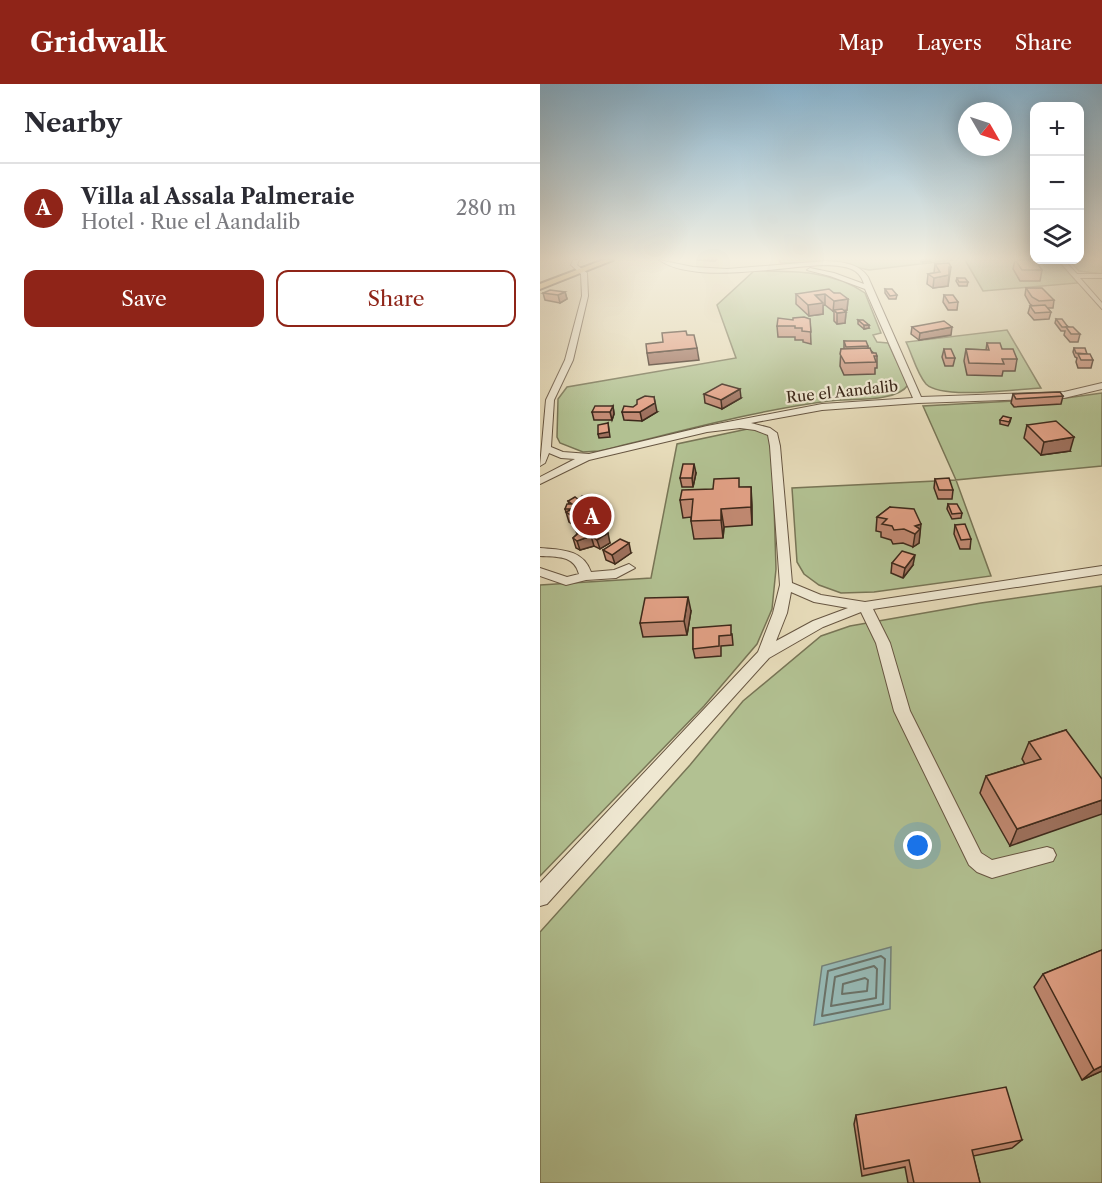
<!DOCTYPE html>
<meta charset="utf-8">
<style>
:root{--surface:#fff;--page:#f2f2f3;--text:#2b2b33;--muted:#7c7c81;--line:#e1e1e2;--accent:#8f2418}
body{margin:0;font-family:"Libre Caslon Text",serif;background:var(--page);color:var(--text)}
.controls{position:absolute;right:18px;top:18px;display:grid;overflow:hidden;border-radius:12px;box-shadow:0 3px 15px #0003}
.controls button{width:54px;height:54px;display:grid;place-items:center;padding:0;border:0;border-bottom:2px solid var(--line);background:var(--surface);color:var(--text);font:30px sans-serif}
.compass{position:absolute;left:418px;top:18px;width:54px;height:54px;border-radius:50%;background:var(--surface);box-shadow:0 3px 15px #0003;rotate:129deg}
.you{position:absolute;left:378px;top:762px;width:21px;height:21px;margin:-15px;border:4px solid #fff;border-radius:50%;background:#1a73e8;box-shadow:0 0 0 9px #1a73e833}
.badge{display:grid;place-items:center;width:39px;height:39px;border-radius:50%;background:var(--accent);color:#fff;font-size:20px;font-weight:700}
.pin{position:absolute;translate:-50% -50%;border:3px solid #fff;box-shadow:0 2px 6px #0006}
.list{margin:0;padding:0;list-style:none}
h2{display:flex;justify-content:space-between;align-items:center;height:78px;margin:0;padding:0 24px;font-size:26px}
h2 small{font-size:20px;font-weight:400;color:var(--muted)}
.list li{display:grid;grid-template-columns:39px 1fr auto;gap:18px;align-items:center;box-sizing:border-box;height:90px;padding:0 24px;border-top:2px solid var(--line)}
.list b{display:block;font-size:22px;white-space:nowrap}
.list p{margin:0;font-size:20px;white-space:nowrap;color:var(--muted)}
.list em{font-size:20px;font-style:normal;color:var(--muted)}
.actions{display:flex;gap:12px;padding:18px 24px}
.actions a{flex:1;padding:14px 0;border:2px solid var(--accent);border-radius:12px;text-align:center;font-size:21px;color:var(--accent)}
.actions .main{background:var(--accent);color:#fff}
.icon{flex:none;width:33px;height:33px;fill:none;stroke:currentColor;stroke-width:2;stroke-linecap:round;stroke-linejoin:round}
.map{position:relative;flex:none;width:562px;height:1099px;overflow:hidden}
header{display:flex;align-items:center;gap:36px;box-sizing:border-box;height:84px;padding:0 30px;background:var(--accent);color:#fff}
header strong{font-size:28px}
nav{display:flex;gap:33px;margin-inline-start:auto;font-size:21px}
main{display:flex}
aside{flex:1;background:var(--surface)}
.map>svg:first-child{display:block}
</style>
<header>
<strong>Gridwalk</strong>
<nav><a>Map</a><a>Layers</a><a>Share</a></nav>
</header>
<main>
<aside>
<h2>Nearby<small></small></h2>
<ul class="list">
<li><span class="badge">A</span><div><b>Villa al Assala Palmeraie</b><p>Hotel · Rue el Aandalib</p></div><em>280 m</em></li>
</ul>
<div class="actions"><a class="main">Save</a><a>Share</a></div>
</aside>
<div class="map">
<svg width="562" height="1099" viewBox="0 0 562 1099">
<rect width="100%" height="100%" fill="#e6dbb9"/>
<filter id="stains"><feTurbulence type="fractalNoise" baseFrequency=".00333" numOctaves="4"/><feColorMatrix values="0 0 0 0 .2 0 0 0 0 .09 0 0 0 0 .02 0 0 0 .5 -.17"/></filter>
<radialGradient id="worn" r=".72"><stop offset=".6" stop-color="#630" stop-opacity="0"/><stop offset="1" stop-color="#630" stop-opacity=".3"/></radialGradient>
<!-- green -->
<g fill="#b2c192" stroke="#787556" stroke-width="1.5">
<path d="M239,176H414L329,186L293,178L241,179Z"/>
<path d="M425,176H518L538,199L443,207Z"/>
<path d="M529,176H562V190L539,187Z"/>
<path d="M214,187C252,187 292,186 325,209L341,249L333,251L337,258L348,259L368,301C356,319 310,314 289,317C212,327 135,349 59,367L43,368L20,359L17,353L18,315L27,303L196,274L177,221Z"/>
<path d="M467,246L501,304C477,305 402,316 386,300C377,290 372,270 366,258Z"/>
<path d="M562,309V382L416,396L451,492L334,508L301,509L279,501L264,490L257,478L252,404L416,396L383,322L526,314Z"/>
<path d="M212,344L227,350L232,355L236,485L232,525L217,560L164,622L0,792V501L111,494L137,360Z"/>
<path d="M562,502V1099H0V848L150,681L203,617L281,552L310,542L441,519Z"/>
</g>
<!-- water -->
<path fill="#97bab6" stroke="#738078" stroke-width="1.5" d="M351,863L350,925L274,941L282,882Z"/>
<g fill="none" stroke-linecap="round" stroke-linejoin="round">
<!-- shore -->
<g stroke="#6a7268" stroke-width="2">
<path d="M341,872L345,875L343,920L282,932L288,887Z"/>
<path d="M334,882L337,885L336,914L291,922L295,893Z"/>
<path d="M325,894L328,896L327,907L302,910L303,900Z"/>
</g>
<defs>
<g id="minor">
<path d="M33,176H39L37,181L47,189L48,212L33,276L14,316L11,363L23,368L49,370L167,342L282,320L373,314L325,205L290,192L267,186L270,184L294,189L324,200C319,182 302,182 286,181C241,182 156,201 119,176L153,183L187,185L286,177C301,178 319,179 328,193L381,313L524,308L562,299V305L524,314L378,319L282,326L211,339L230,344L237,349L240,362L252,499L281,511L325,518L562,482V490L333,525L350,559L370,627L441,769L452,776L507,763L513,765L516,771L513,777L452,794L437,788L429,781L354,627L336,559L321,528L283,543L229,574L7,820L0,822V799L218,568L233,529L240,501L230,362L228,351L215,346L200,344L167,348L49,376L0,400V393L35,375L21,374L9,369L5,379L0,382L6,316L25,276L42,212L41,190L31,181ZM251,508L274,518L308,524L273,537L236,557L247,529Z"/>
<path d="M518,176H524L537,190H562V194H540L562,219V225Z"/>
<path d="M0,464C21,466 43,465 51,488L74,486L89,480L95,484L76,494L46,496L26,501L0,492V484L27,493L39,490C34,471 17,473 0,472Z"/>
</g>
<path id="major" d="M63,176H73L0,205V200Z"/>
</defs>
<!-- minor casing -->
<use href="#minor" stroke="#675642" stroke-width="2"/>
<!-- major casing -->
<use href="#major" stroke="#3d291b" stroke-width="4"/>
<!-- minor -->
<use href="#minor" fill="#efe8d2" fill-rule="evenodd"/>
<!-- major -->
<use href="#major" fill="#e3be7c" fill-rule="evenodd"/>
</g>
<!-- wall -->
<g fill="#c28a73" stroke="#3d291b" stroke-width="1.5">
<path d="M157,176H176L175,177Z"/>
<path d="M475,176H507V179L497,180L502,186L500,197H480L473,185Z"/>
<path d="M395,180L411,183L408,202L393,204L387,200L388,190L394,189Z"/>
<path d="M417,194L428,198L427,202H419L416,197Z"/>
<path d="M486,204L514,216L513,224H507L511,228L509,235L494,236L488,229L490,222H493L490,220L485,211Z"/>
<path d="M345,205L357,211L356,215H349L345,209Z"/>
<path d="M25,208L27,215L20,219L5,216L3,209Z"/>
<path d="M294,209L308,215L307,226H304L306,228L305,239L297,240L294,237V228L285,221H283V230L269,232L256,220V210Z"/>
<path d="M404,211L418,218L417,226H408L403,218Z"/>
<path d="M270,235L271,260L263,258V256H255V253H238L237,242L253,236Z"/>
<path d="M516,235L540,250L538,258H530L524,251L525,247H521L515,239Z"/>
<path d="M318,236L329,244L324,245L318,240Z"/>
<path d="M372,243L411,251L379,256L371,250Z"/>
<path d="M304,257L328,262V264L337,272V284H335V290L304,291L300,282L301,265H304Z"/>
<path d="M447,259L462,265L477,275L475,287H463L462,292L427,291L424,277L426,265L446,266Z"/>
<path d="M534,264L547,270L553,276L551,284H538L536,278L537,274L535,273L533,268Z"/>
<path d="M404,265L415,274L413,282H405L402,273Z"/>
<path d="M164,310L201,314L182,325L165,319Z"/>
<path d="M473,310L523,312L521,320L474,323L471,319Z"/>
<path d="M73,322L74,330L72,336H54L52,328Z"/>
<path d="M82,328H117L102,337L84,336Z"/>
<path d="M471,334L470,338L468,342L460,340V336Z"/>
<path d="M487,341L530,367L501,371L484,354Z"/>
<path d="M156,389L153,403H142L140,394Z"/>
<path d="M395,395L413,406L412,415H398L394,404Z"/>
<path d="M211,403L212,441L184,443L183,454L154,455L151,437V433L143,434L140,416L173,405Z"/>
<path d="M51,412L52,414L62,416L64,425L59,428V430L58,434L42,436V438L35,442L29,438L25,425L29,420L28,417L39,416Z"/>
<path d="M408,420L422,429L421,434L412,435L407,425Z"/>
<path d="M350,423L380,445L379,459L373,463L363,459L353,460L351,456L341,453V448L336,447L337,433Z"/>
<path d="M415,441L431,455L430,465H420L414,450Z"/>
<path d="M35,444L64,447L70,459L60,465L54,462L40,466L36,464L33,454L37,450Z"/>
<path d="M63,466L91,469L75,480L66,476Z"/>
<path d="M352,479L373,481L363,494L351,489Z"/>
<path d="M151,527L147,551L103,553L100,539Z"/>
<path d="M153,544L192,550L193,561L181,562V572L155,574L153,565Z"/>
<path d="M526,646L470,762L440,709L446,692L485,680L482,675L489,658Z"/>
<path d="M562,866V987L542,996L494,903L503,890Z"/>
<path d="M316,1031L482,1056L472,1064L433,1072L440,1099H368L365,1083L322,1092L314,1040Z"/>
</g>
<!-- shaded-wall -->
<g fill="#9e715e" stroke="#3d291b" stroke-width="1.5">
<path d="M381,176H391V177L381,178Z"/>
<path d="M409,191L408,202L393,204L394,194Z"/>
<path d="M25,208L27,215L20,219L18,211Z"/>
<path d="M285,210V221H283V230L269,232L268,221L275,211Z"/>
<path d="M308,215L307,226L296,228L294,226L293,228L294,217Z"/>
<path d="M306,228L305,239L297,240V229Z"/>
<path d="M324,241H329V244L324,245Z"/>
<path d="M412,243L411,251L379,256L380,249Z"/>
<path d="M157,264L159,276L109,281L107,269Z"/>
<path d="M200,305L201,314L182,325L181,316Z"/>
<path d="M114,313L117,328L102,337L100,328Z"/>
<path d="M73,322L74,330L72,336L70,328Z"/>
<path d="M68,339L70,353L59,354L58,350Z"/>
<path d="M534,353L530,367L501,371L504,358Z"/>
<path d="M154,380L156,389L153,403L152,394Z"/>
<path d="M211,403L212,421V441L211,423Z"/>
<path d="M51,412L53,420L62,416L64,425L59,428V430L58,434L55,425L48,415Z"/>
<path d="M181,425L184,443L183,454L181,436Z"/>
<path d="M40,428L42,438L35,442L32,432Z"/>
<path d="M381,440L379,459L373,463L375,450V442Z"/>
<path d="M62,442L65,451L68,449L70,459L60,465L57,456Z"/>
<path d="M51,452L54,462L40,466L37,457Z"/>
<path d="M89,459L91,469L75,480L72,471Z"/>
<path d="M375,471L373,481L363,494L365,484Z"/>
<path d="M148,513L151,527L147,551L144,537Z"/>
<path d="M562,716V730L470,762L477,745Z"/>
<path d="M562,982V987L542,996L554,986Z"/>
</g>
<!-- building -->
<g fill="#e2a186" stroke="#3d291b" stroke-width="1.5">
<path d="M475,176H495L502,186H482Z"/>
<path d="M409,179L411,183H409V191L394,194L388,190L400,188L395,180Z"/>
<path d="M417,194H425L428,198H419Z"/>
<path d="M486,204H502L514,216L499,217L492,213Z"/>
<path d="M289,205L294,209H300L308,215L294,217L285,210L275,211L283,219L268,221L256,210Z"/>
<path d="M345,205H352L357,211L350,212Z"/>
<path d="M10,206L25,208L18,211L3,209Z"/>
<path d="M404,211H413L418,218L409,219Z"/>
<path d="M505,221L511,228L495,229L490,222Z"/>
<path d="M302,225L306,228L297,229L294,226Z"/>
<path d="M264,233L270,235L271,248L262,247V244H255V242H237L238,234L253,236V234Z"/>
<path d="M516,235H522L528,243H522Z"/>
<path d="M318,236H323L329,241H324Z"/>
<path d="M404,237L412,243L380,249L372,243Z"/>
<path d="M526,243H533L540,250H531Z"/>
<path d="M146,247L147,251H154L157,264L107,269L106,260L123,258L122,249Z"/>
<path d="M304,257H326L328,262L306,263Z"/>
<path d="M447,259H460L462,265H473L477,275H462L464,280L429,279L426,265L449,266Z"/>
<path d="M330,264L332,269H336L337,272H334L336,278L305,279L300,270L301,265Z"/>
<path d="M534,264H545L547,270L536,269Z"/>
<path d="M404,265H411L415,274H406Z"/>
<path d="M538,270H550L553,276H541Z"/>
<path d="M182,300L200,305L181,316L164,310Z"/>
<path d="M520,308L523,312L476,315L473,310Z"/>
<path d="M105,312L114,313L115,319L100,328H82L84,322L93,323L97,320V316Z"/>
<path d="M55,322H73L70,328H52Z"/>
<path d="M463,332L471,334L469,338L460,336Z"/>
<path d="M516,337L534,353L504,358L487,341Z"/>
<path d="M68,339L69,348L58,350V341Z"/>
<path d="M143,380H154L152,394H140Z"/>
<path d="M199,394V403H211V423L181,425V436L151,437L153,415L140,416L142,406L173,405L174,395Z"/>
<path d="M409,394L413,406H399L395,395Z"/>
<path d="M42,412H51L48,415L50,416L55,412L62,416L52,420L57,421L55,425L37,426L40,428L32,432L26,428L32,425H25L27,420H32L28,417L35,413L39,416Z"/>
<path d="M408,420H417L422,429L412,430Z"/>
<path d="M350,423L374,425L381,440L375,442L380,445L375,450L364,445L354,446L352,442L342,440L347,435L337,433Z"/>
<path d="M46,437L51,441L60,440L62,442L60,445L68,449L57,456L51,452L37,457L33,454L41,447L35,444Z"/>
<path d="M425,440L431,455L421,456L415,441Z"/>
<path d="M80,455L89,459L72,471L63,466Z"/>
<path d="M362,467L375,471L365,484L352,479Z"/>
<path d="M148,513L144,537L100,539L105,514Z"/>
<path d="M191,541V551L179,552V562L153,565V544Z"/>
<path d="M526,646L562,695V716L477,745L446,692L501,675L489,658Z"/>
<path d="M562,866V982L554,986L503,890Z"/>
<path d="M466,1003L482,1056L432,1066L440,1099H374L369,1076L324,1085L316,1031Z"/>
</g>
<!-- sky -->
<linearGradient id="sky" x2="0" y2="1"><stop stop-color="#87b6d4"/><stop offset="0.53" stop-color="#f4efe0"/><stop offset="1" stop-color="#f4efe0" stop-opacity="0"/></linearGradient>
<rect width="562" height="330" fill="url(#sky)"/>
<g text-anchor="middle" stroke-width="4.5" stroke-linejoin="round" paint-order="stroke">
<!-- far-street labels -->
<g font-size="15" fill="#3d291b" stroke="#efe8d2">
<text transform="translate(302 308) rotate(-6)" y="5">Rue el Aandalib</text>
</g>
</g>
<rect width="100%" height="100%" filter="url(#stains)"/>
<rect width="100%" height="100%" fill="url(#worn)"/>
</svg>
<div class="controls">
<button>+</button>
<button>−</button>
<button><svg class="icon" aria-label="layers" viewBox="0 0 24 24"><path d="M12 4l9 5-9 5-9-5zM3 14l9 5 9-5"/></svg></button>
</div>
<svg class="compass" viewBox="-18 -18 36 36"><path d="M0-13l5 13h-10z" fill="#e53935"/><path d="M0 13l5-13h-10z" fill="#7c7c81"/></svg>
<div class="you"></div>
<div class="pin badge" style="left:52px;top:432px">A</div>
</div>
</main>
